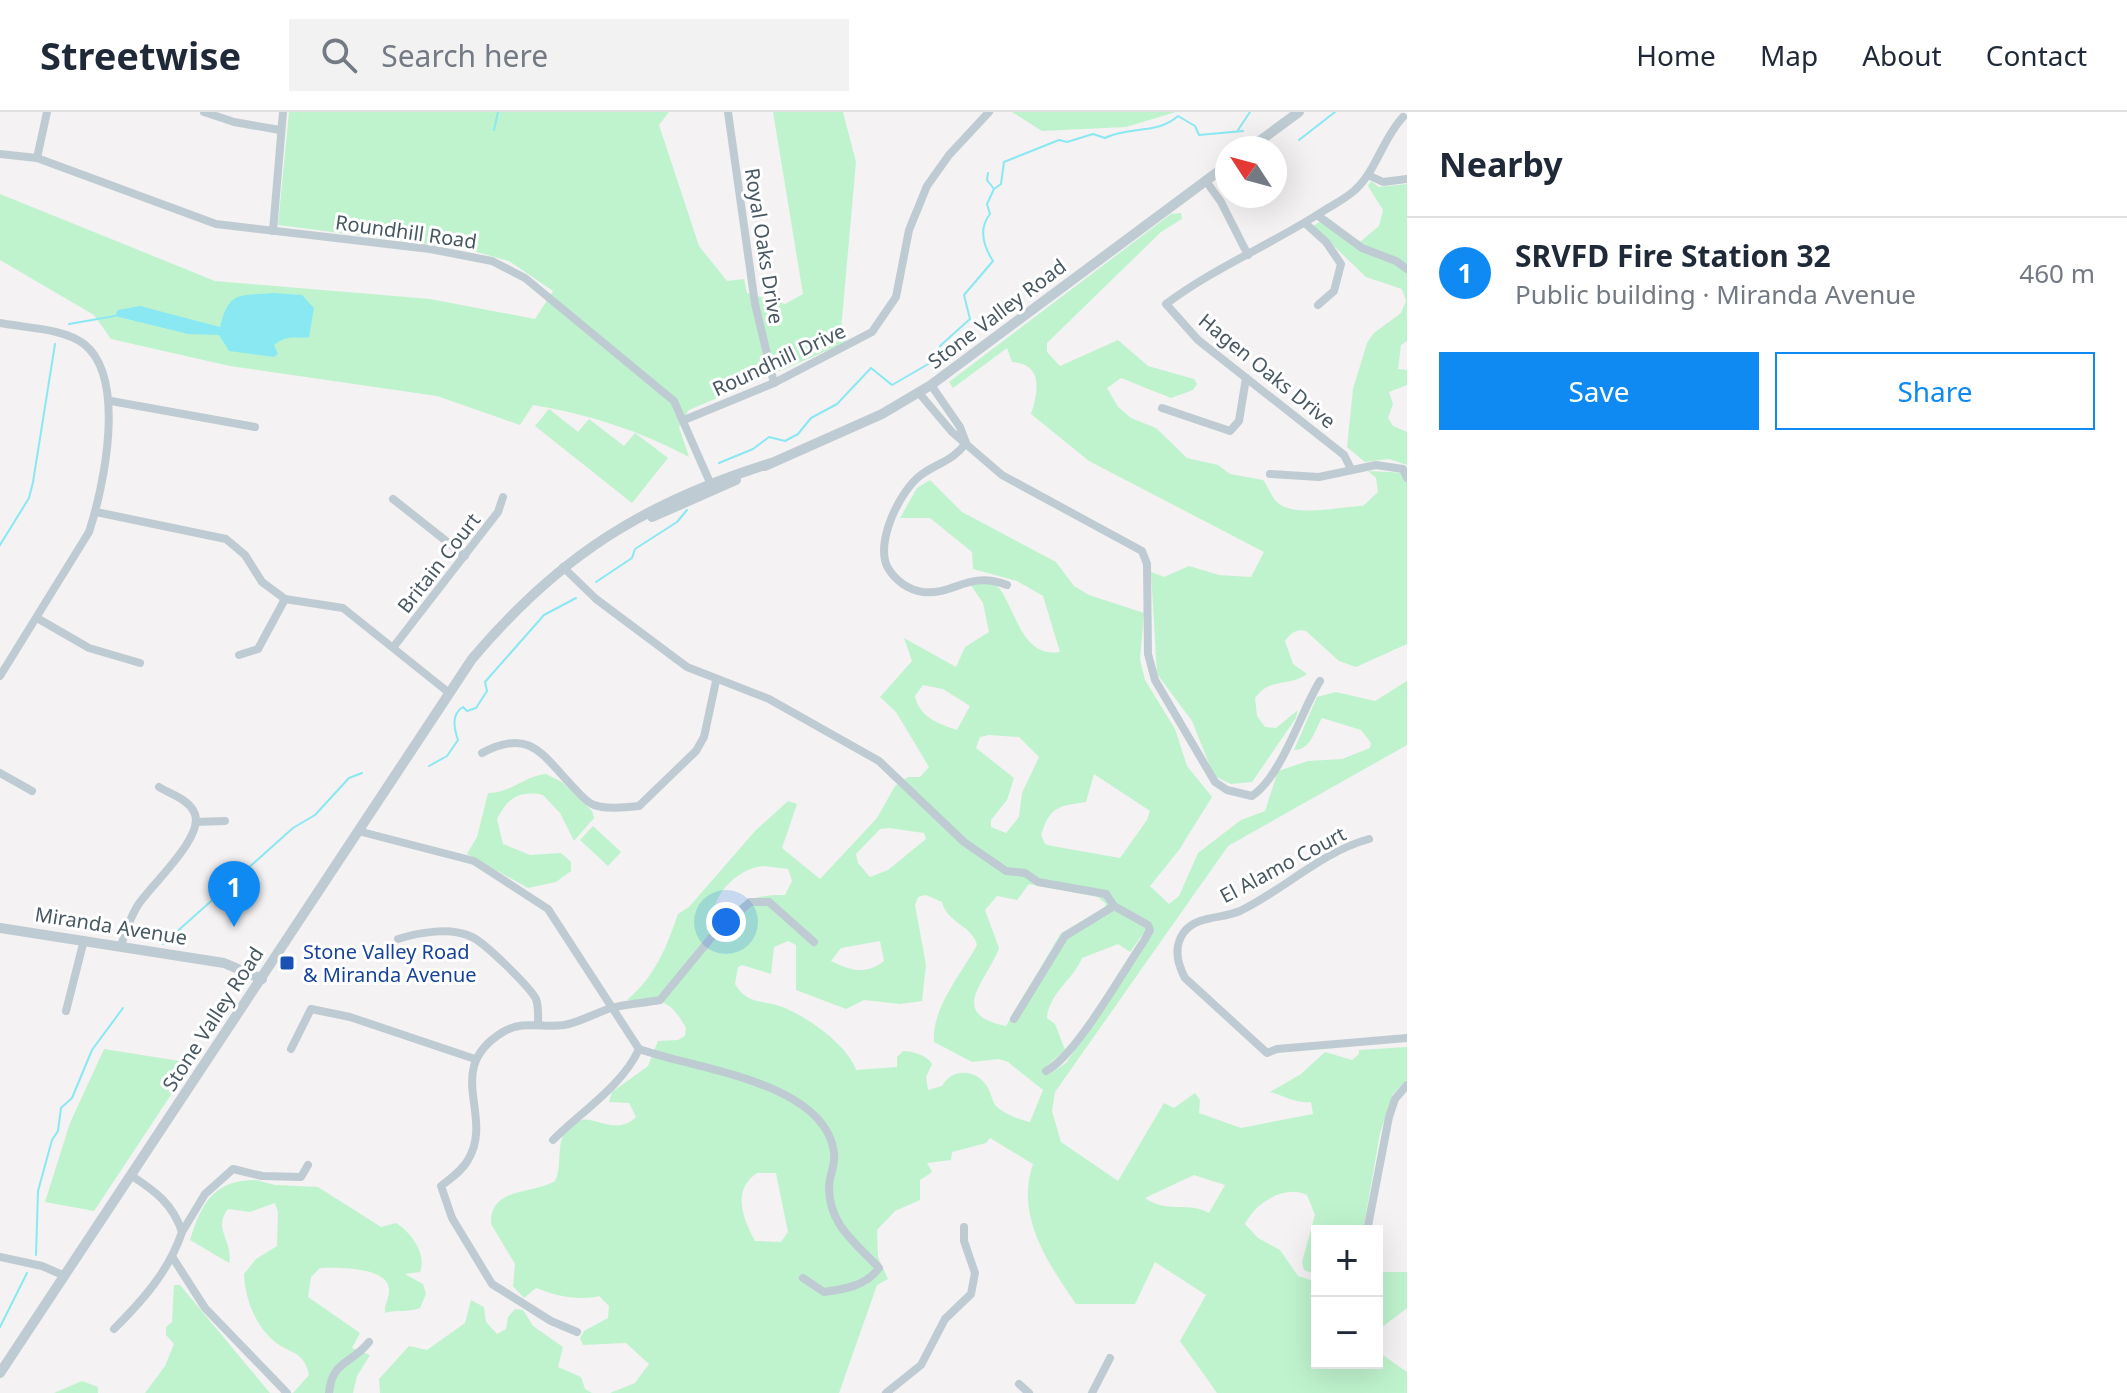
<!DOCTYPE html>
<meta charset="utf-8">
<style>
:root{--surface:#fff;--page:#f2f2f3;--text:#1f2937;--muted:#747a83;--line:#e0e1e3;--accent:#0e8af2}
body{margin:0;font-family:"Noto Sans",sans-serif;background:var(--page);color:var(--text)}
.controls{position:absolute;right:24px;bottom:24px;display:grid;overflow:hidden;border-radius:0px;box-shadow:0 8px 32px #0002}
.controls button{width:72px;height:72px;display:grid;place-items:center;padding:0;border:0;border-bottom:2px solid var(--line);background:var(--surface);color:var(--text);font:40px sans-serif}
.compass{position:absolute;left:1215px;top:24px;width:72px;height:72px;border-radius:50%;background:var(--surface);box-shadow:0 8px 32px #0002;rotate:306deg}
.you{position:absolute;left:726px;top:810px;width:28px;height:28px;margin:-20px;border:6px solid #fff;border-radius:50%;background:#1a73e8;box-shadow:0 0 0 12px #1a73e833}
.badge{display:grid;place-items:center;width:52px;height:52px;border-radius:50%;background:var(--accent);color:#fff;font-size:26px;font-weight:700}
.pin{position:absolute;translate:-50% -66px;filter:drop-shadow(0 2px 4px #0008)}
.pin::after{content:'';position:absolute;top:42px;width:28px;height:24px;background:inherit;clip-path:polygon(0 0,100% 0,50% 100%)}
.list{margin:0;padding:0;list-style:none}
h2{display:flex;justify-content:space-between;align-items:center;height:104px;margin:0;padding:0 32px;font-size:34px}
h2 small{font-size:26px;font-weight:400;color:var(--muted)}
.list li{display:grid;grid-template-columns:52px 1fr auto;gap:24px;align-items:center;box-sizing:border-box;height:112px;padding:0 32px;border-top:2px solid var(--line)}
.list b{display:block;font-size:30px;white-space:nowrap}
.list p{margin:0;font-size:26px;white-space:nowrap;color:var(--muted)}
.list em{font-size:26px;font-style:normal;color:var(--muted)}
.actions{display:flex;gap:16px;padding:24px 32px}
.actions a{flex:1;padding:18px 0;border:2px solid var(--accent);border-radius:0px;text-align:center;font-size:28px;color:var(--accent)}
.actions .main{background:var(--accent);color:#fff}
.icon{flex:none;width:44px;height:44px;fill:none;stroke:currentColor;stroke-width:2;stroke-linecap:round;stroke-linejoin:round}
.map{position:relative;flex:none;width:1407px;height:1281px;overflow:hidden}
header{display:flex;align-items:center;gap:48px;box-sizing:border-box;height:112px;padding:0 40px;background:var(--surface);border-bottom:2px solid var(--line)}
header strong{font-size:38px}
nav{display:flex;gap:44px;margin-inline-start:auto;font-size:28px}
.search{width:560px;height:72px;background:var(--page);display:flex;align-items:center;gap:20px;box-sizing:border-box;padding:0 28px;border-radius:0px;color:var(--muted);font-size:30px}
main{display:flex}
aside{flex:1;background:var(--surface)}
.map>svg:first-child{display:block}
</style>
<header>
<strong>Streetwise</strong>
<div class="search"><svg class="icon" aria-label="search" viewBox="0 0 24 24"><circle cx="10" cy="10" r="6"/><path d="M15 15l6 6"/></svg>Search here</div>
<nav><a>Home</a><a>Map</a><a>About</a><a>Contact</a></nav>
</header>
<main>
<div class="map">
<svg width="1407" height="1281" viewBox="0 0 1407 1281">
<rect width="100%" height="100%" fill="#f4f2f2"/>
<!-- green -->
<g fill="#bff3ce" fill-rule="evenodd">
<path d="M289,0H669L659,13L699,134L727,169L744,167L747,181L785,192L803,182L773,0H843L856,50L841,218L847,230L689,298L679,315L689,345C641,319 588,302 533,293L520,313L437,284L230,254L111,227L94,203L0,148V82L215,169L430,187L535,207L553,179L509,149L466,137L278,113Z"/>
<path d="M1012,0H1176L1126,15L1042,19Z"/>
<path d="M1371,69L1379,75L1407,72V229L1401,233L1398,257L1407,258V273L1389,280L1393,292L1388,306L1393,314L1407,320V353L1389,347L1365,350L1347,335L1353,277L1367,231L1374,221L1401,201L1406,189L1402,177L1366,165L1313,114L1327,105L1360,130L1379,114L1383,98L1368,74Z"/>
<path d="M1181,101L1182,107L1161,120L1047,231V240L1060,254L1118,228L1148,254L1194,267L1197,272L1193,278L1171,286L1121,266L1107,276L1118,295L1131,306L1156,316L1187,346L1218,353L1230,362L1263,368C1268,374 1271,384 1276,389C1292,407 1342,394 1363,394L1378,380L1376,366L1368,359L1407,361V532L1356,555L1339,549L1306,519C1296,516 1290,522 1285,529L1293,552L1307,562C1289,575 1270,565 1255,586L1257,604L1265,615L1276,616L1298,598L1296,606L1252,670L1231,672L1214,664L1192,609L1157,562L1151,460L1164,465L1189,454L1219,463L1251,465L1264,440L1089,349L1031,302C1038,280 1044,252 1012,250L1007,236L953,276L949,270L1171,102Z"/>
<path d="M549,297L578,320L589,307L624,334L635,321L668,346L632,391L535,314Z"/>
<path d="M930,368L962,400L1056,450L1074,474L1089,483L1144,501L1140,547L1145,568L1175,617L1187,654L1212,685L1179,738L1150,774L1169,792L1179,784L1198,741L1241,708L1265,699L1278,659L1308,649L1342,647L1370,636L1371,631L1361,618L1322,606C1314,619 1311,638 1294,638L1317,585L1336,580L1375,589L1407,569V633L1228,734L1055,980L1052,999L1061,1030L1118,1069L1164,991L1174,996L1195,981L1200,988L1199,1001L1241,1016L1313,1002L1311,990C1296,992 1283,983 1270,980L1301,962L1325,940L1352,948L1359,942V938L1407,935V968L1393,982L1380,1021L1363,1119H1317V1163L1304,1158L1302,1150L1315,1103L1307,1083C1285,1072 1255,1091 1245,1112L1258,1126L1280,1138L1298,1164L1317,1170V1251H1377V1239L1407,1260V1281H1217L1180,1229L1206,1183L1155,1150L1135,1192H1076C1048,1151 1015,1104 1033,1052L990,1026L986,1031L952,1040L951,1048L927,1051L932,1060L920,1068V1088L895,1099L877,1118L878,1145L888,1167L877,1173L839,1281H610L635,1271L649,1252L626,1231L583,1233L580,1226L584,1219L608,1206L609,1194L599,1184C578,1189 556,1184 536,1176L524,1186L513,1174L515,1152L491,1112C490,1074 532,1083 555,1069C565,1050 550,1018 581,1008C594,1004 617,1024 636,1005L629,991L609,990L612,980L648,954L658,929L678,928L685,924L686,916C668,883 659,890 627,888C655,865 667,834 678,802L689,795L755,719L788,689L797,692L782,736L820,767L877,706L895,674L908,665H920L929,655L896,600L880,585L912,549L904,526L956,555L965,535L989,520L983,491L970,472H994L1000,477C1017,502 1023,546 1060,540L1043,484L1017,469L973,457L972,440L930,406H900L917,376ZM923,573L943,577L970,594L957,618C939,612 919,605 915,584ZM989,623L1019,625L1039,645L1022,681L1019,705L1006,721L991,715V708L1007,688L1014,666L976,636L980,625ZM1094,662L1150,699L1147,708L1120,746L1052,734L1045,732L1041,723C1050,694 1059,694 1086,690ZM889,716L924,721L926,727L888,758L870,765L858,751L856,742L880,717ZM763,754L788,757L792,769L785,783C758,783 740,787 722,809L712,806C715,780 737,757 763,754ZM1029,772L1098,785L1106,792L1104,797L1061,821L1006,914C946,902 987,869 999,836L985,798L997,784L1017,788ZM926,783L942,790C947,811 973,814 977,833C962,861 931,897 934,930L972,950L999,947L1008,950L1043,978L1030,1010C1020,1008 1004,1002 996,994C992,989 991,981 988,976C978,957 952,955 942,974L928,978L926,965L932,952C927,943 912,939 903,939L897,945V955L856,958C848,932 798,897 772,892C755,888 745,889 735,872L738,855L742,853L771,862L774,835L788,829L796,833V878L846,897L864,888L900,892L922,889L926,853L915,793L918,785ZM1143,822H1152L1066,951L1051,961L1047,954L1065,938L1055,912L1047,906C1049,881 1073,868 1082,846L1118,832L1130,840ZM880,829L884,849C866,863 851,859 831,849L841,836ZM757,1061H776L788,1120L781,1130L755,1129C742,1105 732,1078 757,1061ZM1194,1063L1225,1073L1209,1101C1188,1089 1168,1102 1145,1086Z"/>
<path d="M546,662L562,670L592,699L594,706L574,729L560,701L543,683C520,678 507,686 497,707L503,732L530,743L561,741L571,750V759L556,770L528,776L467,742L477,725L488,681C509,682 524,664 546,662Z"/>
<path d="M593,714L621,740L608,754L580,728Z"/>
<path d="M104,937L192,951L94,1099L45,1090L70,1011Z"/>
<path d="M256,1068L275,1073L318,1075L381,1115L396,1111C411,1120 427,1142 420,1160L405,1162L423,1172L426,1182L420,1196C408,1201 397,1197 385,1201C384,1192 390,1186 389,1176C386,1155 338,1155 320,1156L311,1165L308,1185L360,1221L352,1236L370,1243L357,1264L353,1281H293L309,1263C304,1239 291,1242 275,1230C255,1214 245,1186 244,1162L256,1147L277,1134L278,1100L275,1091L250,1100L228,1097C212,1117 234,1130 229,1151L190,1128C202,1090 214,1068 256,1068Z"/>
<path d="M1377,1160H1407V1196L1377,1219Z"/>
<path d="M174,1173H180L270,1281H145L165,1254L174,1232L166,1223V1215L172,1210Z"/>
<path d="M471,1188L484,1195L486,1210L497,1222L506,1217L508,1205L515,1197L523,1198L533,1214L563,1235L558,1255L581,1265L585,1277L592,1281H380L379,1267L409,1234L427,1238L465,1211Z"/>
<path d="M82,1269L98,1275V1281H54Z"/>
</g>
<!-- water -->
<path fill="#8ae8f3" d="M273,181L302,183L314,196L309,225C295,228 290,221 274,233L278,242L274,245L229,239L219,223L188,222L115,204L118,198L140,194L220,215C229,179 237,184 273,181Z"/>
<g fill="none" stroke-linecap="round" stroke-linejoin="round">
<!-- stream -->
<g stroke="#8ae8f3" stroke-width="2">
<path d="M494,18L498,0"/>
<path d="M1238,18L1250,0"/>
<path d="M1299,28L1335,0"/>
<path d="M988,61L987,68L994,77"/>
<path d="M69,212L115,204"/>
<path d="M719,351L753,337L769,325L785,329L798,322L811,306L837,292L871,256L892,273L930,251L941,233L970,207L964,183L993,149C984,135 978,117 990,102L987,92L994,77L1001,72L1004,50L1059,28L1067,30L1093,22L1105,26C1128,14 1157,23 1178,4L1195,14L1199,23L1243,19"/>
<path d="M0,433L29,386L33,370L55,232"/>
<path d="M596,470L632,446L635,437L677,410L687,398"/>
<path d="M429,654L447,644L458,628C454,616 451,602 463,595L467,599L476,596L487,579L485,570L544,503L576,486"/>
<path d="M163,832L293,716L315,703L349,666L362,661"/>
<path d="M36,1143L38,1079L52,1028L58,1019L61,996L72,986L92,938L123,896"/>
<path d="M0,1215L27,1161"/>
</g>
<!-- minor -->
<g stroke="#bfcbd2" stroke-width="8">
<path d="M204,0L234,10L280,18"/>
<path d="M728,0L755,192L774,271"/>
<path d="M0,42L37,46L216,112L430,137L492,149L525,166L674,289L712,375"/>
<path d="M37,46L47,0"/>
<path d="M1368,63L1383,70L1407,67"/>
<path d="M1206,69L1221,90L1248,143"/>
<path d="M1317,103L1362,136L1396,149L1407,157"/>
<path d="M1305,111L1326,130L1341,152L1334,179L1318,193"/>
<path d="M273,119L283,0"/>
<path d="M0,211C25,216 63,216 84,232C127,266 104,374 89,420L0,564"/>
<path d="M931,273L960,315L966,331"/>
<path d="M919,281L952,320L1002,363L1142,439L1147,452L1148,542L1155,568L1215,670L1227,678L1252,684C1282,664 1301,599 1320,569"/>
<path d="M111,289L255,315"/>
<path d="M1162,296L1230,319L1239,309L1246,266"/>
<path d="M684,308L774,271L872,220L896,185L909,118L927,74L949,43L989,0"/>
<path d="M966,331C953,349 937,351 921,363C900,378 874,432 888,456C895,468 908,478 923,480C956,483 969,458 1007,473"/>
<path d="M1351,357L1344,343L1198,228L1166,192C1214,156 1270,133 1320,101C1332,93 1346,87 1356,77C1377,57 1383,26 1403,5"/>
<path d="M1270,362L1319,365L1376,353L1403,357L1407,366"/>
<path d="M393,387L465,444"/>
<path d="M96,400L226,427L245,443L262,470L285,487L343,496L448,580"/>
<path d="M563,455L596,487L687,555L769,587L879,649L964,730L1006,759L1025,761L1038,770L1106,782L1114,794L1148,813L1150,818L1144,829C1123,859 1076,944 1046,959"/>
<path d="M37,506L89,536L140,551"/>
<path d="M395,533L498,400L503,385"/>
<path d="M239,543L258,537L285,487"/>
<path d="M482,641C531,615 542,643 575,677C581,683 586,690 594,693C608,698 625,695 639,694L696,639L704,625L716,569"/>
<path d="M0,661L32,679"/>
<path d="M196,710L225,709"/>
<path d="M358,719L474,749L548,797L639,937"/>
<path d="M1369,727C1321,740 1284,778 1240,799C1222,807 1198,803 1184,820C1173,835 1177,851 1185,866L1267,941L1277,937L1407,926"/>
<path d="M398,827C420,820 450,815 472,825C485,831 530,875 536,887C539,895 538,904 538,913"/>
<path d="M121,833C126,820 130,805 138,793C150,774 207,723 194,700C188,687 170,682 159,675"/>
<path d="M66,899L84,828"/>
<path d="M1014,907L1065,824L1114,794"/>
<path d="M291,937L311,897L350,905L475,947"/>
<path d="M639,937C694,957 824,969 834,1040C836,1052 829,1064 829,1076C829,1113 856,1131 879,1156C866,1174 845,1177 824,1180L803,1166"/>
<path d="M553,1028C581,1000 623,973 639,937"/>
<path d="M1367,1119L1389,1005L1395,987L1407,973"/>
<path d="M182,1120L205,1082L233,1057L262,1064L301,1065L308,1053"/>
<path d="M0,1145L42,1154L65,1164"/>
<path d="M173,1146L205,1196L287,1281"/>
<path d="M114,1217C143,1188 169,1159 182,1120C173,1092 155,1079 132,1064"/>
<path d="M577,1220L551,1209L492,1172L452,1106L441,1074C451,1066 462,1059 468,1048C495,1003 442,957 503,920C522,908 543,916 564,913C581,910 595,901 611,896C626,892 644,891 660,888L711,826L750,790H769L814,830"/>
<path d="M1019,1272L1029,1281"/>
<path d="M329,1281C332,1248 351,1253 369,1230"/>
<path d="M886,1281L921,1253L945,1207L971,1182L975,1161L964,1129V1115"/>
<path d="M1092,1281L1110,1246"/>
</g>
<!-- tertiary -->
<g stroke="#bfcbd2" stroke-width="10">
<path d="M1250,36L1299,0"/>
<path d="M765,354L882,302L931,273L1227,53"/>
<path d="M652,405L736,368"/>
<path d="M0,816L224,851L262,867"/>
<path d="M0,1261L472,547C559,444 643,391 771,351"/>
</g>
</g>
<!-- markers -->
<rect fill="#1a4fb4" stroke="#fff" stroke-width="3" x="279" y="843" width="16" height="16" rx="4"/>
<g text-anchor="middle" stroke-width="6" stroke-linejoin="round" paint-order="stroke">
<!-- street labels -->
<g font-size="20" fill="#485861" stroke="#fff">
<text transform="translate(406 120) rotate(8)" y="7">Roundhill Road</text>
<text transform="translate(764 134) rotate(81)" y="7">Royal Oaks Drive</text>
<text transform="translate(997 202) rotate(-37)" y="7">Stone Valley Road</text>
<text transform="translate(779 248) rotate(-25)" y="7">Roundhill Drive</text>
<text transform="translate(1267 259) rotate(39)" y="7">Hagen Oaks Drive</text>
<text transform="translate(439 451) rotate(-52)" y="7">Britain Court</text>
<text transform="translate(1283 753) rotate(-28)" y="7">El Alamo Court</text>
<text transform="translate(111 814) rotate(9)" y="7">Miranda Avenue</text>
<text transform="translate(213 907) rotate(-57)" y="7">Stone Valley Road</text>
</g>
<!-- transit labels -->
<g font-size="20" fill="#164399" stroke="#fff" text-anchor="start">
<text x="303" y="847">Stone Valley Road<tspan x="303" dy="23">&amp; Miranda Avenue</tspan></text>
</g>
</g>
</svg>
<div class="controls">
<button>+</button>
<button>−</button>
</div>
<svg class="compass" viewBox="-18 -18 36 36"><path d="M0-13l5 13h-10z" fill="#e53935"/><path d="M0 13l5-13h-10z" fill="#747a83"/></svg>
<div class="you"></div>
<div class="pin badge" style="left:234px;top:815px">1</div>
</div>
<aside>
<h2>Nearby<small></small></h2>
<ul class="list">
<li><span class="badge">1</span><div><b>SRVFD Fire Station 32</b><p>Public building · Miranda Avenue</p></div><em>460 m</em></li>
</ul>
<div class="actions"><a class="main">Save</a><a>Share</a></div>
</aside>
</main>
